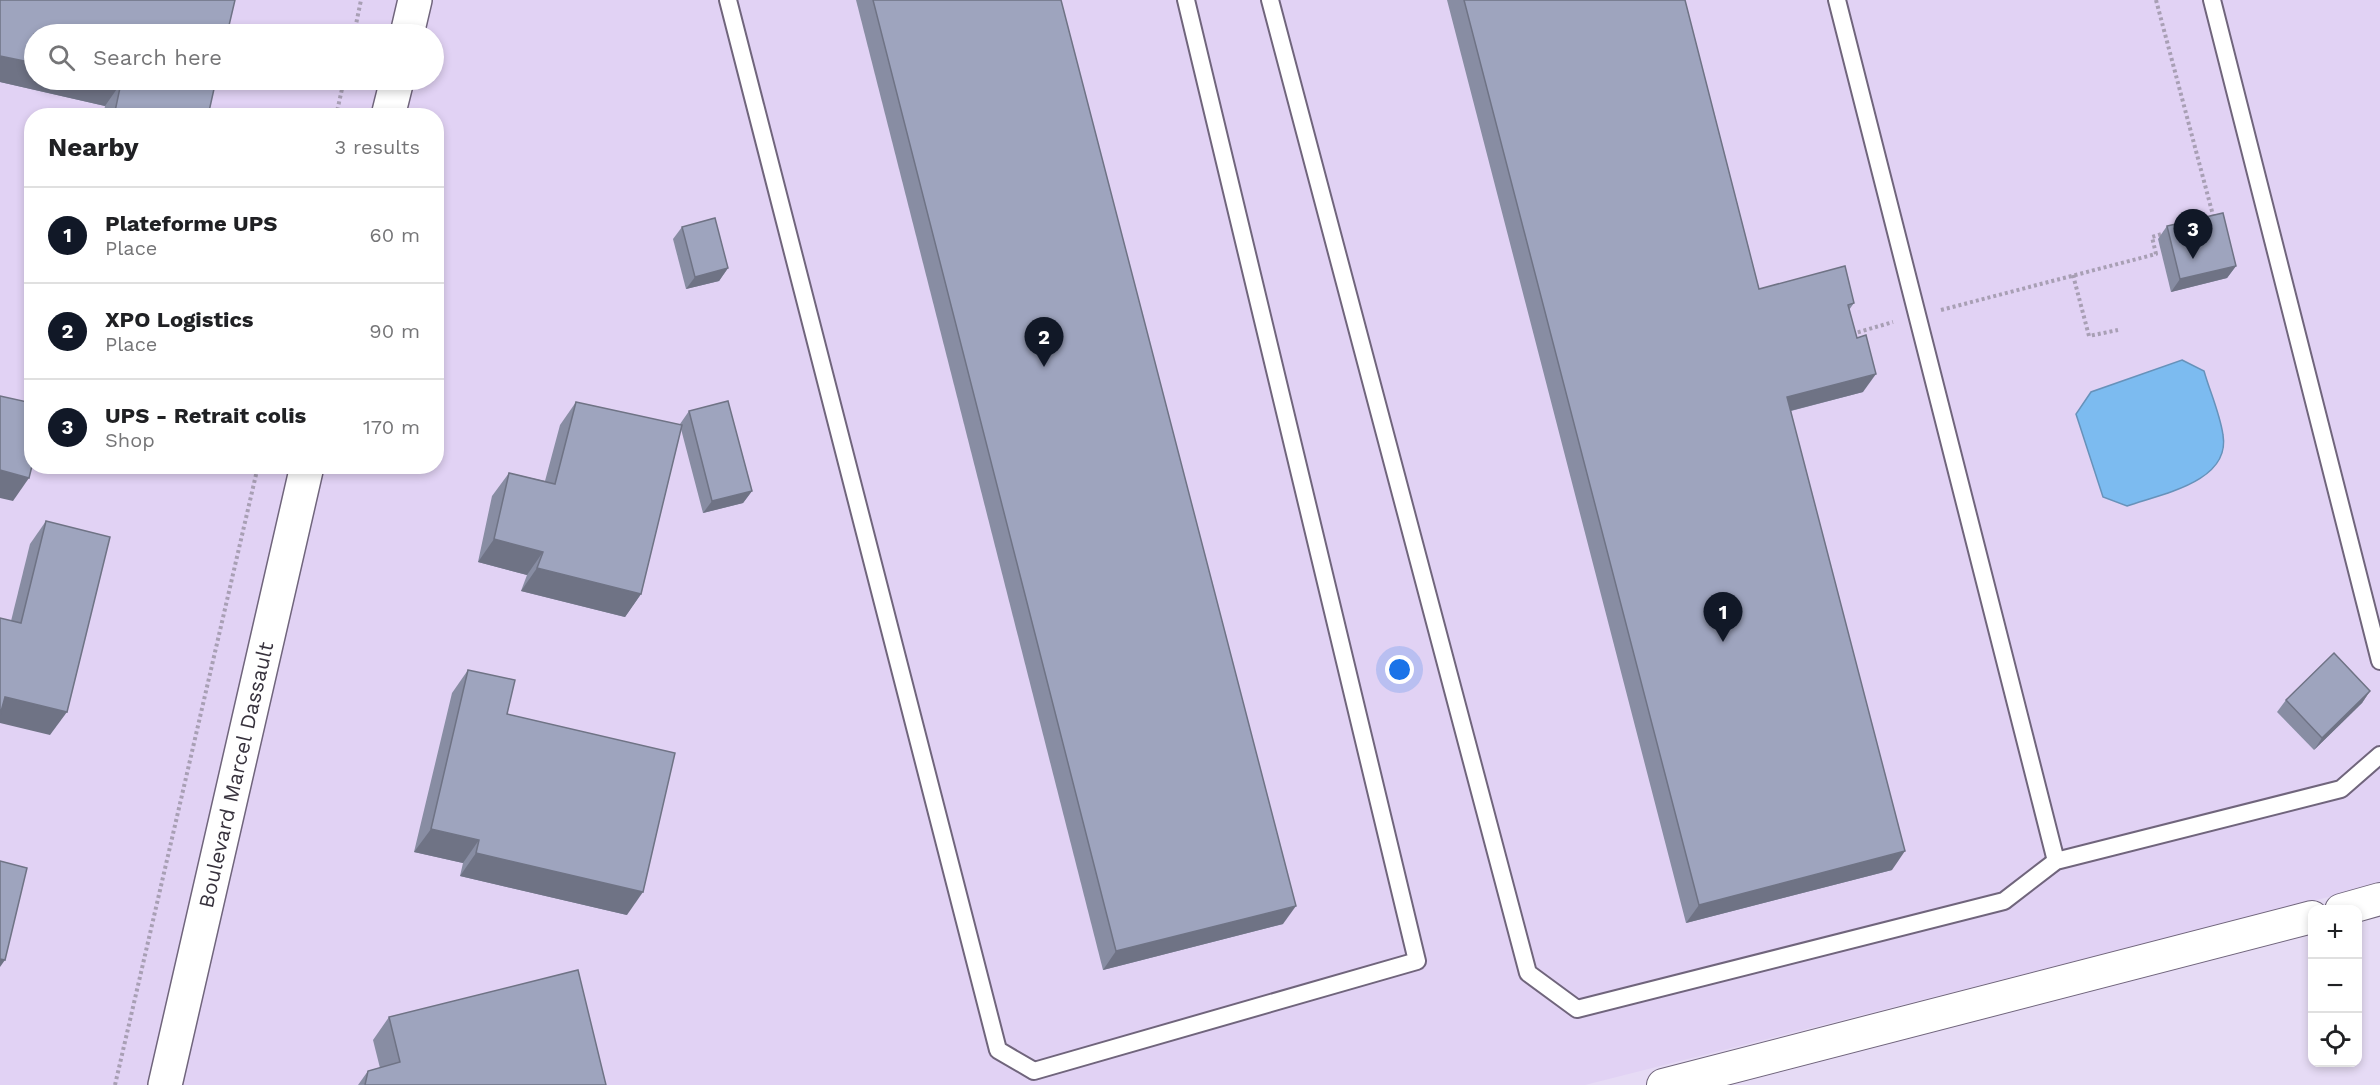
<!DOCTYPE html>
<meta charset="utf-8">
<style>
:root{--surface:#fff;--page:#f2f2f2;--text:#202124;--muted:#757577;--line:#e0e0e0;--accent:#111827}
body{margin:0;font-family:"Work Sans",sans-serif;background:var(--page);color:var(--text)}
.controls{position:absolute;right:18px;bottom:18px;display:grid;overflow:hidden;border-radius:12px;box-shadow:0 3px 9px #0003}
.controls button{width:54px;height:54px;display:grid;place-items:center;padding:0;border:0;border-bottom:2px solid var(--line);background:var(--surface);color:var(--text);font:30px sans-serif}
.you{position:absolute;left:1400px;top:670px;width:21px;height:21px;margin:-15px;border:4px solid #fff;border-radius:50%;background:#1a73e8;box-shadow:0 0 0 9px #1a73e833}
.badge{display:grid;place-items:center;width:39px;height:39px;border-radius:50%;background:var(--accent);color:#fff;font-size:20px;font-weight:700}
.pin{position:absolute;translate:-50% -50px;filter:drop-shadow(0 2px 3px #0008)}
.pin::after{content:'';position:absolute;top:32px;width:21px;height:18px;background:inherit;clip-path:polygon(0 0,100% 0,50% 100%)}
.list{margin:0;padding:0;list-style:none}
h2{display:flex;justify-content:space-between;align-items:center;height:78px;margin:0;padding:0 24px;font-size:26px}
h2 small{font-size:20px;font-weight:400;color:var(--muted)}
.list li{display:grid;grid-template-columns:39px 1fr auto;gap:18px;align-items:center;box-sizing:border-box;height:96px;padding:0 24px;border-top:2px solid var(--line)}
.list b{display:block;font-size:22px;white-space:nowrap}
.list p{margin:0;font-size:20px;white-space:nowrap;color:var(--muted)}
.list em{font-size:20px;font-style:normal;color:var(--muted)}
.icon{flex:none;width:33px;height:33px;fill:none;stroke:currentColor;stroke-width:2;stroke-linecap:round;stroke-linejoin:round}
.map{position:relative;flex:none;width:2380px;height:1085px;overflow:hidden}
.search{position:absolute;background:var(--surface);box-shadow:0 3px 9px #0003;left:24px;top:24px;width:420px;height:66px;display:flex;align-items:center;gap:15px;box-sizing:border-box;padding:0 21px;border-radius:33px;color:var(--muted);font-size:22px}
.panel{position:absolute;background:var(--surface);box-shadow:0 3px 9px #0003;left:24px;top:108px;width:420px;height:366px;border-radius:24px}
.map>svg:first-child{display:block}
</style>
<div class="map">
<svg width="2380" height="1085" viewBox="0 0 2380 1085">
<rect width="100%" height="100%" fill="#e6dbf5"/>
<!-- built -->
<path fill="#e1d2f4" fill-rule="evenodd" d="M0,0H2380V884L1585,1085H0ZM34,34H434V80H34ZM32,116H436V466H32Z"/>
<!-- water -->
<path fill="#7cbbf0" stroke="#6792ba" stroke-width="1.5" d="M2182,360L2204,371C2210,392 2220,414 2223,435C2231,482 2161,494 2127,506L2103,497L2076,414L2091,392Z"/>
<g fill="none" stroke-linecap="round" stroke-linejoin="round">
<defs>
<g id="lane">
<path d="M728,0L998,1050L1034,1071L1417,961L1186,0"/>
<path d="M1270,0L1528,973L1577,1009L2004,901L2056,861L2341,789L2380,755"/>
<path d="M1837,0L2056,861"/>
<path d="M2212,0L2380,661"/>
</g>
<g id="street">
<path d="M2341,910L2380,899"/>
<path d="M1663,1085L2312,917"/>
</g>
<g id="secondary">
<path d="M407,34L415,0"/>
<path d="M388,116L397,80"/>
<path id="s1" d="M165,1085L307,466"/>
</g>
</defs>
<!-- lane casing -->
<use href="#lane" stroke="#70657c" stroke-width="20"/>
<!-- street casing -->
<use href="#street" stroke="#70657c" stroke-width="34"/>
<!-- secondary casing -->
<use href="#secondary" stroke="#70657c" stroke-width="36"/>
<!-- path -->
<g stroke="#a89fb4" stroke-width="4" stroke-dasharray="3 3" stroke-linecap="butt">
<path d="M2156,0L2214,219"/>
<path d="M354,34L361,0"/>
<path d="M336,116L344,80"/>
<path d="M2073,275L2089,336L2118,330"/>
<path d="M1941,310L2156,254L2152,237L2165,233"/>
<path d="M1852,334L1893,322"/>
<path d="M115,1085L258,466"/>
</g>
<!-- lane -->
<use href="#lane" stroke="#fff" stroke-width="16"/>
<!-- street -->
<use href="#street" stroke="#fff" stroke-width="32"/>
<!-- secondary -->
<use href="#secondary" stroke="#fff" stroke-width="33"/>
</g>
<!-- wall -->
<g fill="#888da3">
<path d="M856,0H1061L1283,924L1103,970Z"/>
<path d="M1447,0H1685L1759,289L1854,303L1849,310L1863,392L1791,411L1892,870L1686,923Z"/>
<path d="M216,80L208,116H103L105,106L0,82Z"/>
<path d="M2167,226L2236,266L2227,278L2171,292L2158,239Z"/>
<path d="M682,227L728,268L719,281L686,289L673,239Z"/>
<path d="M576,402L680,425V424L689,411L752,491L743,503L703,513L681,429L641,594L625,617L521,591L527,575L478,562L492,496L509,473L545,481L560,425Z"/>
<path d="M46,521L50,735L11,621L30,544Z"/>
<path d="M468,670L507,714L627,915L460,876L463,863L414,852L452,693Z"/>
<path d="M2370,691L2362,703L2314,750L2277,712L2286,700Z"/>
<path d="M389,1017L606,1085H358L368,1071L380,1068L373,1040Z"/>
</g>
<!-- shaded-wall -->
<g fill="#6f7385">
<path d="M0,56L34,63V80H108L121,83L105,106L0,82Z"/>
<path d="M2236,266L2227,278L2171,292L2180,279Z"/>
<path d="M728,268L719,281L686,289L695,277Z"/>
<path d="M1876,374L1863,392L1774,415L1787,397Z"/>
<path d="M0,470L29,478L13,501L0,498Z"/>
<path d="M752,491L743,503L703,513L712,501Z"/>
<path d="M494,539L543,552L527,575L478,562Z"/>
<path d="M537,568L641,594L625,617L521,591Z"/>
<path d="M2370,691L2362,703L2314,750L2322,738Z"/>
<path d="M5,697L67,712L50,735L0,723V703Z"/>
<path d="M431,829L479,840L463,863L414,852Z"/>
<path d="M1905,851L1892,870L1686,923L1699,905Z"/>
<path d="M476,853L643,892L627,915L460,876Z"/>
<path d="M1296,906L1283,924L1103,970L1116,951Z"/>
<path d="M0,959L5,960L0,967Z"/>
</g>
<!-- building -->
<g fill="#9ea4be" stroke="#6f7385" stroke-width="1.5">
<path d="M0,0H235L227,34H34V63L0,56Z"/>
<path d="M873,0H1061L1296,906L1116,951Z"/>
<path d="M1464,0H1685L1759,289L1845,266L1854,303L1848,305L1857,338L1866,335L1876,374L1787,397L1905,851L1699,905Z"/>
<path d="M108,80H216L208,116H114L121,83Z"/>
<path d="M2223,213L2236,266L2180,279L2167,226Z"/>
<path d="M715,218L728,268L695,277L682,227Z"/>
<path d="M0,396L32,403V466L29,478L0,470Z"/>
<path d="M728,401L752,491L712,501L689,411Z"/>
<path d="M576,402L682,425L641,594L537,568L543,552L494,539L509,473L555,484Z"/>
<path d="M46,521L110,537L67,712L5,697L0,715V618L21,623Z"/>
<path d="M2334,653L2370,691L2322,738L2286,700Z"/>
<path d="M468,670L515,680L507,714L675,753L643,892L476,853L479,840L431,829Z"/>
<path d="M0,861L27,868L5,960L0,959Z"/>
<path d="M578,970L606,1085H365L368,1071L400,1062L389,1017Z"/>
</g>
<g text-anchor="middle" stroke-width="4.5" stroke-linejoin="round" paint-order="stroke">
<!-- street labels -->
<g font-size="21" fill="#37323d" stroke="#f2e9fe">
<text dy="7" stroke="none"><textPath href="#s1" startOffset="318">Boulevard Marcel Dassault</textPath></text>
</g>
</g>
</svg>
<div class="controls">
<button>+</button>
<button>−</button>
<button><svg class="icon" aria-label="locate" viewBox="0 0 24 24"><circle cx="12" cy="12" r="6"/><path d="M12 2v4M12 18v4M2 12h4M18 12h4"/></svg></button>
</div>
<div class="you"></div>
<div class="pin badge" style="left:1723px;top:642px">1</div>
<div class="pin badge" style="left:1044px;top:367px">2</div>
<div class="pin badge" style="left:2193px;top:259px">3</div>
<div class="search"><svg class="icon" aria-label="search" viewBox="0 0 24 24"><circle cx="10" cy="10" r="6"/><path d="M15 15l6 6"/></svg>Search here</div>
<section class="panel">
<h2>Nearby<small>3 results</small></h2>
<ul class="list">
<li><span class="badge">1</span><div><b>Plateforme UPS</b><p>Place</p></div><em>60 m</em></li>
<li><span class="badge">2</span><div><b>XPO Logistics</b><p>Place</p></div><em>90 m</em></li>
<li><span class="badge">3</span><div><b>UPS - Retrait colis</b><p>Shop</p></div><em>170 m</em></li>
</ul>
</section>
</div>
